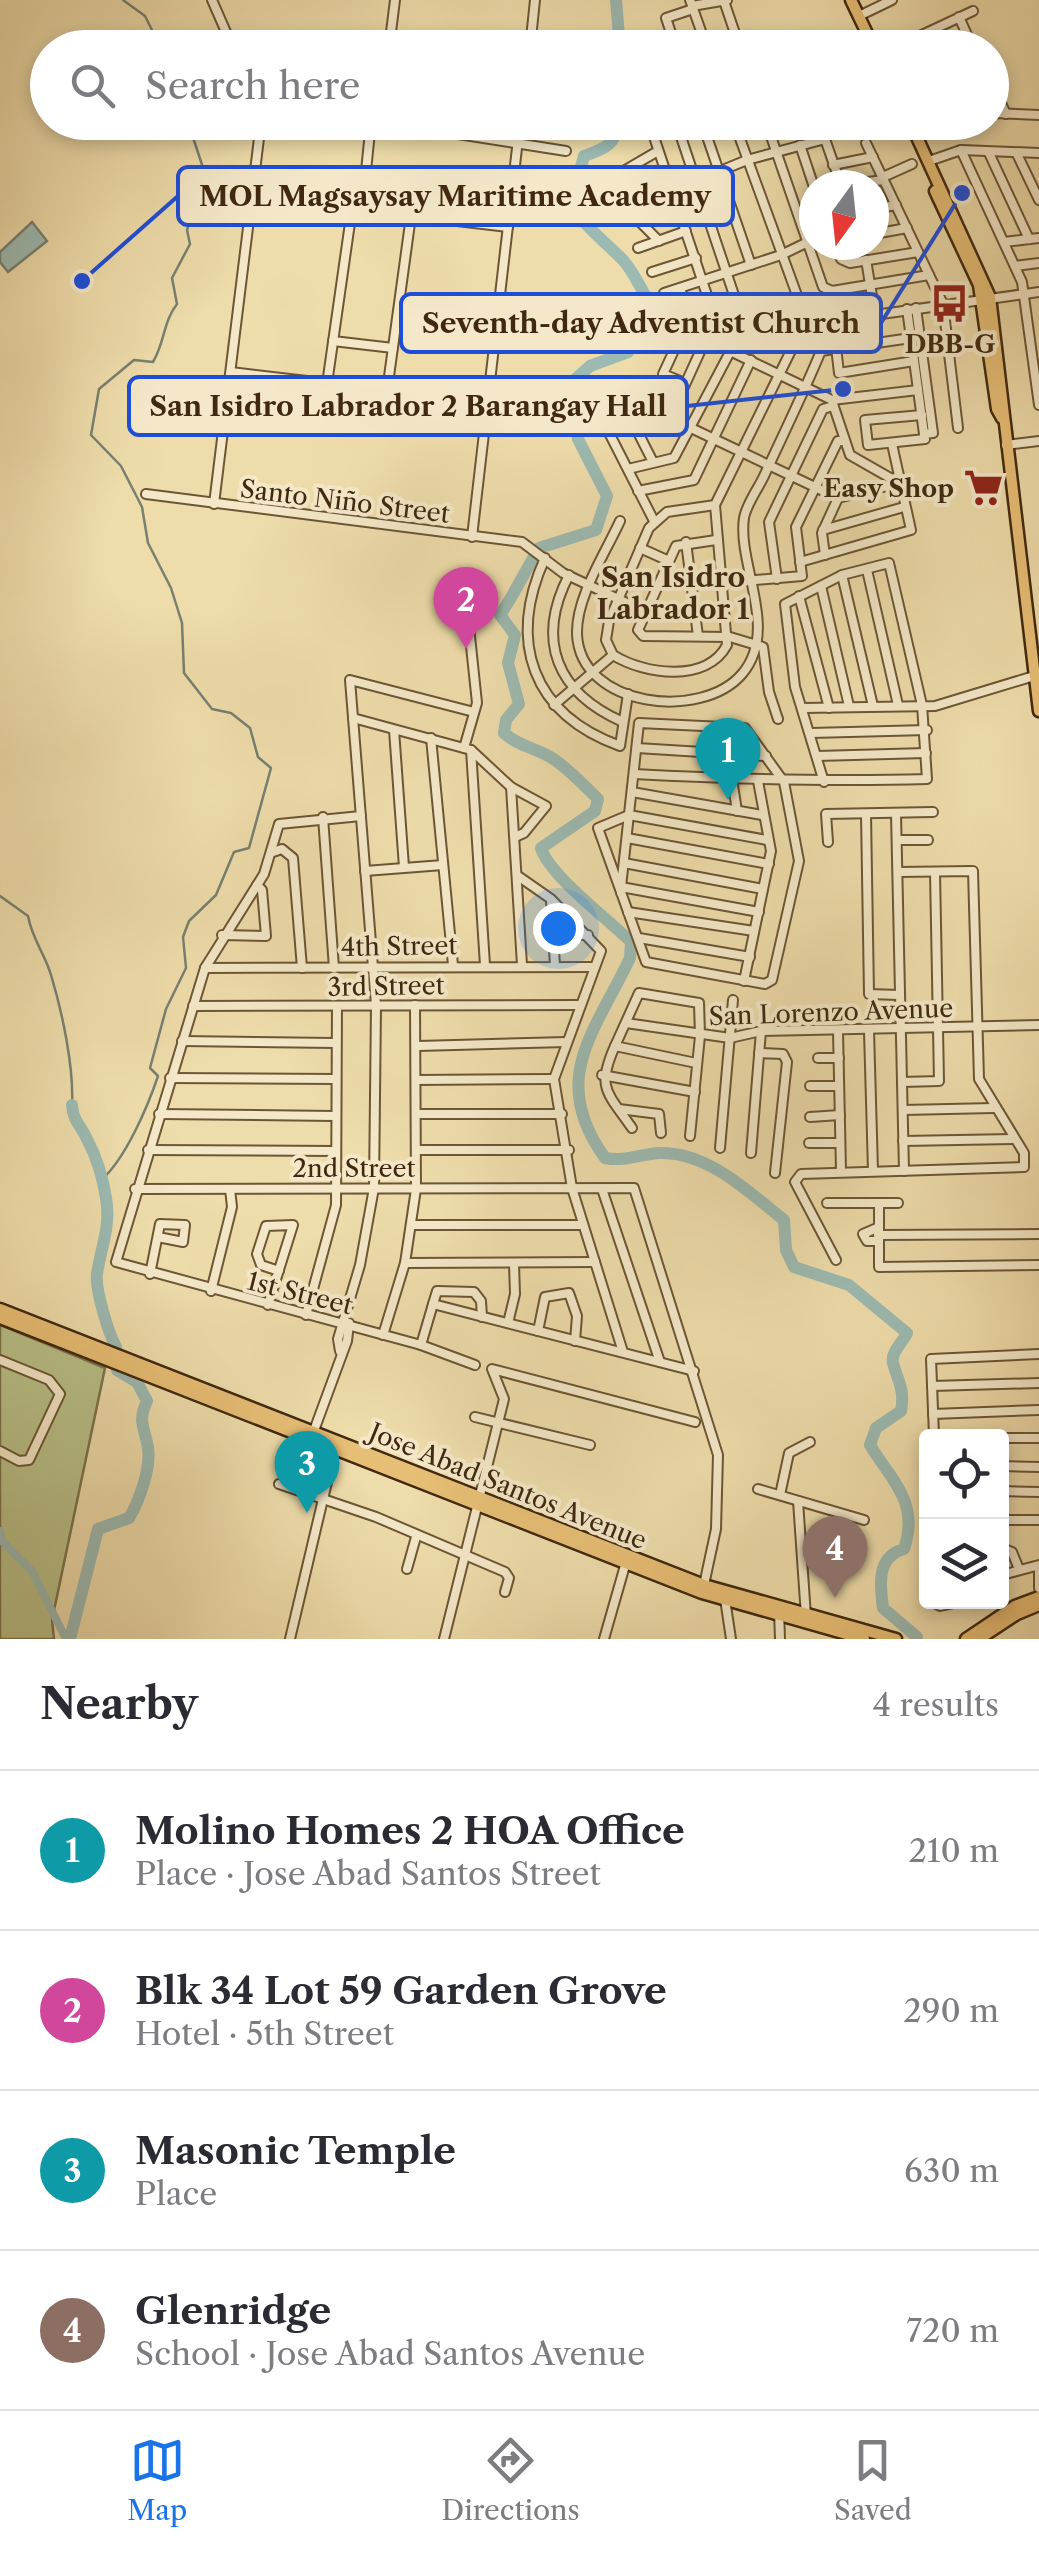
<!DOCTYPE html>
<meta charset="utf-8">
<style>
:root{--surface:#fff;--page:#f2f2f3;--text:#2b2b33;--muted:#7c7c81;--line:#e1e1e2;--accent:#1a73e8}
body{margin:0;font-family:"Libre Caslon Text",serif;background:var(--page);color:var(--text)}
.controls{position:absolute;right:30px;bottom:30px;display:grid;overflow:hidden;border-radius:10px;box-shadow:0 5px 15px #0003}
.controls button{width:90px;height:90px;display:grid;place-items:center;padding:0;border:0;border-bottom:2px solid var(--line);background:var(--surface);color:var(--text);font:50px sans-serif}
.compass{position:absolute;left:799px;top:170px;width:90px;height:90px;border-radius:50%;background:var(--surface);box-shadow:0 5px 15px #0003;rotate:195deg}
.you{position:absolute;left:558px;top:928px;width:35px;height:35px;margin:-25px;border:8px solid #fff;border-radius:50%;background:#1a73e8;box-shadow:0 0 0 15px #1a73e833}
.badge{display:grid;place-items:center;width:65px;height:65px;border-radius:50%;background:var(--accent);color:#fff;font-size:32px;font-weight:700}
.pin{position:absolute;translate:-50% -82px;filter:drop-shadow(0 2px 5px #0008)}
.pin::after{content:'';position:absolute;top:52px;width:35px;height:30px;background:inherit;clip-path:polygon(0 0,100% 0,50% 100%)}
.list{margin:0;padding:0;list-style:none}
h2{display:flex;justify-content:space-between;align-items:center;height:130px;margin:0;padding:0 40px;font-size:42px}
h2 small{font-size:32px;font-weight:400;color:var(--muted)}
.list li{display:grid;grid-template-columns:65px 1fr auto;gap:30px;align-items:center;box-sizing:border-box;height:160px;padding:0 40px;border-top:2px solid var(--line)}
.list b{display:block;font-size:38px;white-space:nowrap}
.list p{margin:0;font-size:32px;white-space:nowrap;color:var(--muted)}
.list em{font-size:32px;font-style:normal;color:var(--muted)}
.icon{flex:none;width:55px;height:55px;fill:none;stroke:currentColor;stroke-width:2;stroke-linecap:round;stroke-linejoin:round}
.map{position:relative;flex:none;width:1039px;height:1639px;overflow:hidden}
.search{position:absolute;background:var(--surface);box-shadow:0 5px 15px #0003;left:30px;right:30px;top:30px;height:110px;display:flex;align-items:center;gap:25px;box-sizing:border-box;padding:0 35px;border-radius:55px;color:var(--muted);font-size:38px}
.sheet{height:770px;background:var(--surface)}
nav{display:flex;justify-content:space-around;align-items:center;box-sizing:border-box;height:140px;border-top:2px solid var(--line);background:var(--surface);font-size:28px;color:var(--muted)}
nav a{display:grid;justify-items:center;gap:5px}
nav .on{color:var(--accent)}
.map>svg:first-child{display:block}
</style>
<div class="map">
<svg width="1039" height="1639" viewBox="0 0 1039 1639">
<rect width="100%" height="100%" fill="#eedcaa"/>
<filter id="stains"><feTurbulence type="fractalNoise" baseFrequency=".002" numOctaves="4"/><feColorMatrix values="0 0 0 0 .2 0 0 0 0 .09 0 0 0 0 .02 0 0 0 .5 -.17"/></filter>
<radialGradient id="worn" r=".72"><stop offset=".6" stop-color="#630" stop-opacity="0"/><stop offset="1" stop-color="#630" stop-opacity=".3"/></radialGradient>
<!-- green -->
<path fill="#b9c088" stroke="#7c744c" stroke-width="2.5" d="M0,1325L105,1368L52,1620L54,1639H0Z"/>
<!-- water -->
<path fill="#9cbab1" stroke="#778071" stroke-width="2.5" d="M32,222L47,241L8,272L0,262V252Z"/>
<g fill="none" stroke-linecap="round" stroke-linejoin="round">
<!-- stream -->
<g stroke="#778071" stroke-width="2.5">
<path d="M123,0L145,16L161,48"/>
<path d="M0,896L28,916C32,939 45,954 51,975C62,1011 74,1067 72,1105"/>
<path d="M101,1180C125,1160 148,1106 158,1076L150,1068L166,1009L186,968L183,937L189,921L216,895L234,852L249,848L271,768L258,757L250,728L231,713L212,709L184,673L182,623L171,588L148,543L142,507L121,466L91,435L99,389L134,360L153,362C165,342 163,322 177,304L172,278L190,244L187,230L205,174L188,122"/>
</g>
<!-- canal -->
<path stroke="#9cbab1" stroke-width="8" d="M0,1531L2,1541L32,1571L66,1639"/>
<!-- river -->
<g stroke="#9cbab1" stroke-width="12">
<path d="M616,0L620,48"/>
<path d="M618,122C617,145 603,149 584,156C565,219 581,218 623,260C633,271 640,287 648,300L644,323L628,352L590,366L569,385L578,439L607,496L596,530L539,548C525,571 515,593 500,615L515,635L508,663L519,704L506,720L504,733C519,747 538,748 555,760C564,766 589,790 598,799L595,811L541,848C549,875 609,920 631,942L630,958C595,1032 548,1079 605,1158C625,1162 640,1154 660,1153C708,1152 749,1192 784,1220L786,1250L794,1267L849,1285L907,1333C903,1342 890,1353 893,1363C898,1382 905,1389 901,1411L876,1428L870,1445C891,1480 920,1502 904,1549C876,1557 880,1585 883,1608L917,1637"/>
<path d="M72,1105C73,1121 81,1126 87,1139C96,1156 103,1179 106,1198C111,1226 101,1247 97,1274C95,1289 108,1332 116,1347"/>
<path d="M70,1639L98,1529L129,1518C140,1500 151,1467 148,1448C145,1428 137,1422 147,1401L137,1382L117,1370"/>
</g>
<defs>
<g id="minor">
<path d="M212,0L233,48"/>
<path d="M690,0L707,48"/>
<path d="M724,1L740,48"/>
<path d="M692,6L727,0"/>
<path d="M859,16L892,0"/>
<path d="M959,17L973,48"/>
<path d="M389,48L395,0"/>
<path d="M530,48L535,0"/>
<path d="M676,48L666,18L693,9"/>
<path d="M894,48L973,11"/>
<path d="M992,84L1006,114"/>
<path d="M992,113L1039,115"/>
<path d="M381,122L566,151"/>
<path d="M702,122L751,265"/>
<path d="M734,122L806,320"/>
<path d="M766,122L823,287L832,291L929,275"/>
<path d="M866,143L943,304L958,428"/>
<path d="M800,145L814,187"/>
<path d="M961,150L1022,282L1039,405"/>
<path d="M989,153L1029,239"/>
<path d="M1017,154L1039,200"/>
<path d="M929,161L961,150L1039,153"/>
<path d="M833,165L873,157"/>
<path d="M883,177L912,164"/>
<path d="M843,185L884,180"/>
<path d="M605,187L659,241"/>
<path d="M671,191L747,160L825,139L841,185"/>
<path d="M253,197L508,227"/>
<path d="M590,202L622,172L658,151"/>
<path d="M619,206L664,170"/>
<path d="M874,209L896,205"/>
<path d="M362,210L371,122"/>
<path d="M874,234L907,228"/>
<path d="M1004,242L1039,238"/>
<path d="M835,245L841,259L850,263L918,252"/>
<path d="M638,248L686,231"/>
<path d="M866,260L875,314"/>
<path d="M1015,266L1039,263"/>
<path d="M652,272L696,258"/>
<path d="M680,288L689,318L663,374L685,383"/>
<path d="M664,293L781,255L814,239"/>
<path d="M916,308L933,433L924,434L925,439L868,445L865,420L922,415"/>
<path d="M907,309L924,434"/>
<path d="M806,320L817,323L1039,292"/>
<path d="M833,321L839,373L914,361"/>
<path d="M705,339L832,400"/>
<path d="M333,341L393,348"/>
<path d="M231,372L487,402"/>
<path d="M327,384L352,209"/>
<path d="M387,391L411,216"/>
<path d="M644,391L667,424L715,319L649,122"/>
<path d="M619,395L653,462"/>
<path d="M832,400L918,390"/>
<path d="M833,404L850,455L899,483"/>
<path d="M670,418L838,498L899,483"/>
<path d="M603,421L654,521"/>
<path d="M1006,445L1039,441"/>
<path d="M628,469L674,458L731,350L742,319L676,122"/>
<path d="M638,491L694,480L751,360"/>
<path d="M146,494L522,542L563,573L646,612L696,615"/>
<path d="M214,504L261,122"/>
<path d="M715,505L667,512L649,528L609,621L606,640L613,655C645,675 707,683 727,645L715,505L806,320"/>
<path d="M620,521C605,554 576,597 577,634C580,708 702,721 742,674C780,629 737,565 744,518C746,505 758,489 764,476C783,435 803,394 821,351L911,338"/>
<path d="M823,530L904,507"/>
<path d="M472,537L520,122"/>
<path d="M716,540L676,546L638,630L643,636L730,637L763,647L769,692L778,719"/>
<path d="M686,542L698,636"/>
<path d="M640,548L669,561"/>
<path d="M825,555L822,533L838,498"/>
<path d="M545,558C507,642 532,714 620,746L628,694"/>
<path d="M800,562L911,530L892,444"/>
<path d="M867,570L898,705"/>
<path d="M569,575C535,641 557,693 623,722"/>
<path d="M842,575L873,706"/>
<path d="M777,579L769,522L823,409L833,406"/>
<path d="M722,583L802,576L796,527L838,441H844"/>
<path d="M821,586L849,706"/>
<path d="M799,596L829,708"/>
<path d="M554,705L613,655"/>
<path d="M803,708L935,706L1034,676"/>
<path d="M353,718L471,750L511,787L546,806L524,833L515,837"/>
<path d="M394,730L404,867"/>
<path d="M811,733L927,730"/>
<path d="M431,738L453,965"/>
<path d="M464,748L477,703L469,627"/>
<path d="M637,748L766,756"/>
<path d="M471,750L485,965"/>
<path d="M817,756L926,753"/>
<path d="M634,774C732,779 828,782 927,779L922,705L889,563L842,575L785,604L795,687L824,782"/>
<path d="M732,779L737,811"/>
<path d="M511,787L522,965"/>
<path d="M632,792L762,815"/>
<path d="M866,814L869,994L899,995"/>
<path d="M896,814L904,1171"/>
<path d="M361,816L279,824L264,874L205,968L116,1262L421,1345L475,1365"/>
<path d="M323,817L334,968"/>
<path d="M627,838L769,864"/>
<path d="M898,840H928"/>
<path d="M828,842L826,814L933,812"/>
<path d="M273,852L282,849L293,858L302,968"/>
<path d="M624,863L763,889"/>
<path d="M365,871L443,865"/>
<path d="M518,876L551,899L601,951L554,1079L572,1188L623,1352"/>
<path d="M621,887L759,912"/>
<path d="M621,893V887C627,833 633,778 639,723L745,728L784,782L799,861L772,980L765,984L646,962L598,828L629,815L767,840"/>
<path d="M551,901L555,966"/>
<path d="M628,912L754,931"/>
<path d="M552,934L588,935"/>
<path d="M222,935L266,936L262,890L257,885"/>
<path d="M639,938L750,957"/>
<path d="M205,968L594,967"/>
<path d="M744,981L771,851L758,781"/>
<path d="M193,1006L580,1005"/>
<path d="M626,1023L730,1038L761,1031L1039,1025"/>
<path d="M838,1031L841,1171"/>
<path d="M869,1031L873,1171"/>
<path d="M182,1041L336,1043"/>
<path d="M418,1046L567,1042"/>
<path d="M615,1046C596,1088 607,1092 632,1128"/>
<path d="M759,1053L783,1054L787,1062L775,1173"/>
<path d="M818,1058H839"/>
<path d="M602,1075L695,1092"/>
<path d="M170,1078L336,1079"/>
<path d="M416,1080L554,1079"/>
<path d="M902,1082L939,1081L935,872"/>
<path d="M810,1086H839"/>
<path d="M619,1109L659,1114L661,1133"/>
<path d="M903,1110L994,1108"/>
<path d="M159,1114L335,1116"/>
<path d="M416,1114H562"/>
<path d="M810,1117L840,1115"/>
<path d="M690,1136L700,1036L699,1003L639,993L615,1046L696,1063"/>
<path d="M903,1141L1013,1139"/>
<path d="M809,1143H840"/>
<path d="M720,1148L733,1000"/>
<path d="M148,1150L336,1151"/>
<path d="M417,1150H569"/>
<path d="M751,1153L761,1031"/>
<path d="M135,1189L634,1188L718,1455L716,1529L704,1585"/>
<path d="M602,1189L660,1362"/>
<path d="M827,1203H898"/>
<path d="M879,1204V1267L1039,1265"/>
<path d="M413,1225H583"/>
<path d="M877,1228L863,1234L867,1241H878"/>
<path d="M878,1235L1039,1234"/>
<path d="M836,1260L795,1182L801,1174L1024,1167V1153L979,1079L973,871L899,872"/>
<path d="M405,1263L595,1262"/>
<path d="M150,1274L160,1224L185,1225L183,1242L158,1237"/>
<path d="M211,1291L232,1207L230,1189"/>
<path d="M433,1304L437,1291L474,1292L481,1301L482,1317"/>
<path d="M268,1305L293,1225L266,1226L257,1254L261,1265L279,1271"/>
<path d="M306,1315L336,1205L337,1007"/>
<path d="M508,1323L515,1294L514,1264"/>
<path d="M538,1331L545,1297L569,1293L577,1316L575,1341"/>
<path d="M383,1335L405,1263L416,1189L415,1005"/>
<path d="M421,1345L433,1304L694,1371"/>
<path d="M340,1351L338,1339L360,1265L374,1188L376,1005L350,680L474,712"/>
<path d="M0,1360L49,1380L60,1394L29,1460L19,1461L0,1451"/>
<path d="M932,1386L1039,1383"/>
<path d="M933,1414L1039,1410"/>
<path d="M475,1417L590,1445"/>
<path d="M312,1436L347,1341L349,1323"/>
<path d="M934,1436L931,1359L1039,1354"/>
<path d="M1002,1438H1039"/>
<path d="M1002,1466L1039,1467"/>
<path d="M279,1484L376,1517L505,1572L509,1578L505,1592"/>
<path d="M758,1489L864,1520"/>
<path d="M1002,1491L1039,1492"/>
<path d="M780,1495L789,1453L810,1442"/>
<path d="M798,1501L806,1616"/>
<path d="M1002,1520H1039"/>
<path d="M1002,1548L1012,1552L1019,1569"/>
<path d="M407,1569L416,1537"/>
<path d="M1039,1569V1588"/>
<path d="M1002,1575L1039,1565"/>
<path d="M725,1599L731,1639"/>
<path d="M932,1602L940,1606L959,1602"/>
<path d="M779,1611L780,1639"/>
<path d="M290,1639L336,1444"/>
<path d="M444,1639L504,1399L492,1369L695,1422"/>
<path d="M604,1639L626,1562"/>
</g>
<g id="major">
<path d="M851,0L874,48"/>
<path d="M910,122L990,297L1039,711"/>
<path d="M935,191L979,285L997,409L1002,418"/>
<path d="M0,1309L704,1585L896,1639"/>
<path d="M0,1318L702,1593L864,1639"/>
<path d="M966,1639L1015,1606L1039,1597"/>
<path d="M979,1639L1017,1614L1039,1605"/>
</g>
</defs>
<!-- minor casing -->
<use href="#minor" stroke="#6c5636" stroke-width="12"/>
<!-- major casing -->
<use href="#major" stroke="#402910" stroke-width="15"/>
<!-- minor -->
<use href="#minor" stroke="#f4e8c8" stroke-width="8"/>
<!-- major -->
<use href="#major" stroke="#e7be75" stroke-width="10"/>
</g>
<!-- icons -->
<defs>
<symbol id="bus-bare" viewBox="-9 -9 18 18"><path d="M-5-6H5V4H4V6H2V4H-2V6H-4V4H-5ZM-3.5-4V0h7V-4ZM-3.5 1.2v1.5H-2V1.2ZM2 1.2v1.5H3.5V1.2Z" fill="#8f2418" stroke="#f4e8c8" stroke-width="2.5" paint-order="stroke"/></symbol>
<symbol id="supermarket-bare" viewBox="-9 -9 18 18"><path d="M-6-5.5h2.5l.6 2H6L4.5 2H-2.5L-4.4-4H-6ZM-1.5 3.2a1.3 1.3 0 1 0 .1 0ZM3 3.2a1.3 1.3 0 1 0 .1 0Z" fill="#8f2418" stroke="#f4e8c8" stroke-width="2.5" paint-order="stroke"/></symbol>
</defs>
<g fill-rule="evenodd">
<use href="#bus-bare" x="922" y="276" width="55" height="55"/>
<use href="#supermarket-bare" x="956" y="460" width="55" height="55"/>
</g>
<g text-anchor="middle" stroke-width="8" stroke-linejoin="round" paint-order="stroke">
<!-- poi labels -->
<g font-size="25" font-weight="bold" fill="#402910" stroke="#f4e8c8">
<text x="950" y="353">DBB-G</text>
<text x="954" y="497" text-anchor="end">Easy Shop</text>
</g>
<!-- street labels -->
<g font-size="25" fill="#402910" stroke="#f4e8c8">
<text transform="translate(345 501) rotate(7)" y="9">Santo Niño Street</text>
<text transform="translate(399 946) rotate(-1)" y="9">4th Street</text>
<text transform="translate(386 986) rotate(-1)" y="9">3rd Street</text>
<text transform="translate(831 1012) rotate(-2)" y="9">San Lorenzo Avenue</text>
<text x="354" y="1177">2nd Street</text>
<text transform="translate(300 1293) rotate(14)" y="9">1st Street</text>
<text transform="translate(508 1486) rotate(22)" y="9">Jose Abad Santos Avenue</text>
</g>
<!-- neighbourhood labels -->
<g font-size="28" font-weight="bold" fill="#402910" stroke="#f4e8c8">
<text x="673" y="587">San Isidro<tspan x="673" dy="32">Labrador 1</tspan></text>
</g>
</g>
<!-- callouts -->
<path fill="none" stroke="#1d4ed8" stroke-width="4" d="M82 281L178 196M962 193L881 323M843 389L687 406"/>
<g fill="#1d4ed8" stroke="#f4e8c8" stroke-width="4">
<circle cx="82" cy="281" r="10"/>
<circle cx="962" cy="193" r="10"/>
<circle cx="843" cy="389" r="10"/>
</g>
<g fill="#f4e8c8" stroke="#1d4ed8" stroke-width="4">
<rect x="178" y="167" width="555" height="58" rx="10"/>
<rect x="401" y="294" width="480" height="58" rx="10"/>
<rect x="129" y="377" width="558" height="58" rx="10"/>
</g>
<g font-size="28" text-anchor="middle" font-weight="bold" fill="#402910">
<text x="455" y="206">MOL Magsaysay Maritime Academy</text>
<text x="641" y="333">Seventh-day Adventist Church</text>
<text x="408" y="416">San Isidro Labrador 2 Barangay Hall</text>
</g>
<rect width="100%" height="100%" filter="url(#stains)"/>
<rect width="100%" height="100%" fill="url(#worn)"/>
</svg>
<div class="controls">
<button><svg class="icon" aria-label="locate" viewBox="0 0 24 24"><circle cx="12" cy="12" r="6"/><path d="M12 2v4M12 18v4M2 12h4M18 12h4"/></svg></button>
<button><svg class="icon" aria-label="layers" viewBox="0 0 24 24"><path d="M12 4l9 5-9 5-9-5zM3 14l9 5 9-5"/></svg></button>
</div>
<svg class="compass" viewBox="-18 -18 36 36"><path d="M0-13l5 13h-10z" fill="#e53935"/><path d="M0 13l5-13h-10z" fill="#7c7c81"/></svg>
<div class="you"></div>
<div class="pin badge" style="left:728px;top:800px;background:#0f9aa8">1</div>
<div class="pin badge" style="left:466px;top:649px;background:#d1479c">2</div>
<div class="pin badge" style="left:307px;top:1513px;background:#0f9aa8">3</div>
<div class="pin badge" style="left:835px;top:1598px;background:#8d6e63">4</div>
<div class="search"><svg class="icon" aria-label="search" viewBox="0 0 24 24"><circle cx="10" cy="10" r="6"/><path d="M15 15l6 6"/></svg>Search here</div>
</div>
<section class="sheet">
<h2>Nearby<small>4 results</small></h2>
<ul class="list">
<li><span class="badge" style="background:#0f9aa8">1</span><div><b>Molino Homes 2 HOA Office</b><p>Place · Jose Abad Santos Street</p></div><em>210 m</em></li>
<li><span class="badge" style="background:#d1479c">2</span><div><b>Blk 34 Lot 59 Garden Grove</b><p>Hotel · 5th Street</p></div><em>290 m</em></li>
<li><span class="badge" style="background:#0f9aa8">3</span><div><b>Masonic Temple</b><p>Place</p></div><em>630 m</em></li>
<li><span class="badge" style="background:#8d6e63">4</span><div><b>Glenridge</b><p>School · Jose Abad Santos Avenue</p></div><em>720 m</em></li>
</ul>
</section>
<nav>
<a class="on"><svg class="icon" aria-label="map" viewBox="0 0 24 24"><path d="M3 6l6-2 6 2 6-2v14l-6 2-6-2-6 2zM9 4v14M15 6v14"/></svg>Map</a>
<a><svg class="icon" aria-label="directions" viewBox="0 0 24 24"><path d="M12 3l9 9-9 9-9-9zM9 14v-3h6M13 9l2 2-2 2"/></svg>Directions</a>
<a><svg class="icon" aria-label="saved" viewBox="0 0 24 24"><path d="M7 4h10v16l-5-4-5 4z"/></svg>Saved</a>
</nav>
